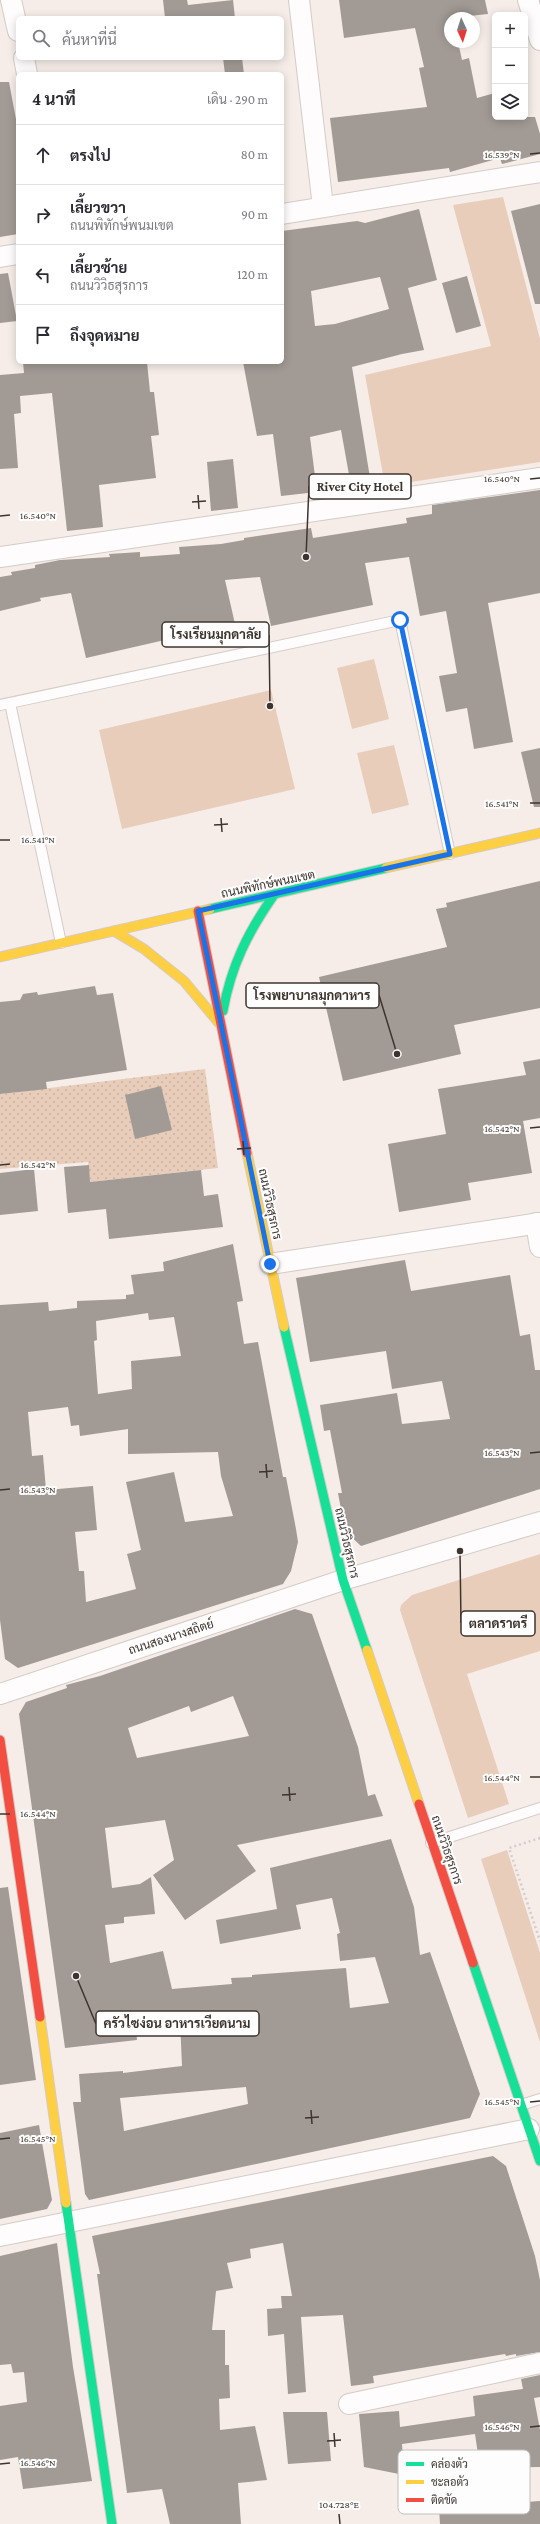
<!DOCTYPE html>
<html lang="th">
<meta charset="utf-8">
<style>
:root{--surface:#fff;--page:#f7f7f7;--text:#2b2b33;--muted:#7c7c81;--line:#e1e1e2}
body{margin:0;font-family:"Crimson Pro",Sarabun,serif;background:var(--page);color:var(--text)}
.controls{position:absolute;right:12px;top:12px;display:grid;overflow:hidden;border-radius:6px;box-shadow:0 2px 10px #0003}
.controls button{width:36px;height:36px;display:grid;place-items:center;padding:0;border:0;border-bottom:1px solid var(--line);background:var(--surface);color:var(--text);font:20px sans-serif}
.compass{position:absolute;left:444px;top:12px;width:36px;height:36px;border-radius:50%;background:var(--surface);box-shadow:0 2px 10px #0003;rotate:176deg}
.stop{position:absolute;width:12px;height:12px;margin:-9px;border:3px solid #1a73e8;border-radius:50%;background:#fff}
.stop.end{background:#1a73e8;border-color:#fff;box-shadow:0 1px 4px #0008}
.list{margin:0;padding:0;list-style:none}
h2{display:flex;justify-content:space-between;align-items:center;height:52px;margin:0;padding:0 16px;font-size:17px}
h2 small{font-size:13px;font-weight:400;color:var(--muted)}
.list li{display:grid;grid-template-columns:26px 1fr auto;gap:12px;align-items:center;box-sizing:border-box;height:60px;padding:0 16px;border-top:1px solid var(--line)}
.list b{display:block;font-size:15px;white-space:nowrap}
.list p{margin:0;font-size:13px;white-space:nowrap;color:var(--muted)}
.list em{font-size:13px;font-style:normal;color:var(--muted)}
.icon{flex:none;width:22px;height:22px;fill:none;stroke:currentColor;stroke-width:2;stroke-linecap:round;stroke-linejoin:round}
.map{position:relative;flex:none;width:540px;height:2524px;overflow:hidden}
.search{position:absolute;background:var(--surface);box-shadow:0 2px 10px #0003;left:16px;top:16px;width:268px;height:44px;display:flex;align-items:center;gap:10px;box-sizing:border-box;padding:0 14px;border-radius:6px;color:var(--muted);font-size:15px}
.panel{position:absolute;background:var(--surface);box-shadow:0 2px 10px #0003;left:16px;top:72px;width:268px;height:292px;border-radius:6px}
.map>svg:first-child{display:block}
</style>
<div class="map">
<svg width="540" height="2524" viewBox="0 0 540 2524">
<defs>
<pattern id="garden-dots" width="8" height="8" patternUnits="userSpaceOnUse"><rect width="8" height="8" fill="#e9cdbb"/><path d="M2 2h.1M6 6h.1" fill="none" stroke="#c9b1a1" stroke-width="1.8" stroke-linecap="round"/></pattern>
</defs>
<rect width="100%" height="100%" fill="#f6ede9"/>
<!-- green -->
<g fill="#e9cdbb">
<path d="M503,197L540,339V462L385,486L365,375L491,346L453,205Z"/>
<path d="M374,659L389,719L352,729L337,668Z"/>
<path d="M271,690L295,789L122,829L99,730Z"/>
<path d="M394,745L409,805L372,814L357,753Z"/>
<path d="M540,1554V1651L467,1674L509,1804L468,1818L400,1610L401,1605L412,1595Z"/>
<path d="M507,1850L540,1953V2042L481,1859Z"/>
</g>
<!-- garden -->
<path fill="url(#garden-dots)" d="M205,1069L218,1168L90,1182L88,1162L0,1169V1094Z"/>
<!-- building -->
<g fill="#a29a95" fill-rule="evenodd">
<path d="M163,0H187L188,5L233,0L235,18H165Z"/>
<path d="M339,0H485L488,14L450,18V42H458L462,60L469,58L477,98L495,93V117H535L540,134V154L502,164L500,158L450,172L449,168L338,182L330,118L427,107L419,68L424,67L415,28L344,38Z"/>
<path d="M223,58H242L244,74H225Z"/>
<path d="M0,82H9L18,130V234L0,237Z"/>
<path d="M540,204V304H535L511,211Z"/>
<path d="M419,209L437,280L408,288L424,350L402,354L352,367L371,484L351,486L341,430L310,437L317,492L281,496L273,434L257,436L243,362H282V231L357,221L365,223ZM380,277L389,309L335,324L315,326L311,291Z"/>
<path d="M8,273L17,321L0,323V274Z"/>
<path d="M467,276L481,326L456,333L442,283Z"/>
<path d="M23,362H78L79,364L147,362L150,392H154L159,435L151,436L156,478L99,485L103,527L67,531L52,393L20,396L21,413L14,414L18,468L0,469V375L24,373Z"/>
<path d="M233,459L238,508L211,511L207,462Z"/>
<path d="M540,490V593L488,603L513,742L474,749L467,708L446,712L439,676L457,673L446,611L420,616L409,557L365,563L373,605L271,626L260,577L225,580L235,624L86,658L71,593L40,598L41,601L0,611V577L12,575L11,572L35,568V565L60,560L110,557L109,554L140,552V557L180,554L179,547L221,544L244,540V538L311,528L313,538L407,523L406,518L432,514V505Z"/>
<path d="M540,748V807H534L521,752Z"/>
<path d="M540,881V1008L454,1025L461,1054L343,1081L319,977L447,947L436,909L447,907L446,903Z"/>
<path d="M95,986L97,995L113,993L127,1070L46,1082L47,1089L0,1094V1002L20,1000L23,994L37,992L38,995Z"/>
<path d="M540,1059V1118L523,1121L532,1173L468,1183L471,1200L399,1212L388,1144L446,1134L438,1089L526,1075L523,1062Z"/>
<path d="M161,1086L172,1130L135,1139L125,1095Z"/>
<path d="M89,1165L90,1182L201,1170L204,1196L218,1194L223,1227L109,1239L106,1209L68,1213L64,1167Z"/>
<path d="M34,1169L38,1211L0,1215V1173Z"/>
<path d="M233,1244L243,1301L237,1302L244,1344L258,1342L283,1477H286L296,1529L298,1542L291,1571L283,1584L18,1668L5,1659L0,1620V1305L48,1302L49,1311L77,1308V1301L126,1299V1295L134,1294L131,1275L164,1271L163,1262ZM148,1313L149,1320L174,1317L181,1356L131,1361L132,1389L98,1394L94,1341L97,1340L96,1321ZM68,1407L71,1426L79,1425L80,1436L128,1429V1454L218,1452L221,1476L233,1516L185,1522L174,1472L126,1482L141,1550L127,1554L136,1589L86,1602L84,1571H79L75,1532L97,1530L93,1486L46,1490L43,1455L32,1456L28,1412Z"/>
<path d="M405,1260L411,1291L510,1275L520,1336L530,1334L535,1370H540V1489L361,1546L345,1531L338,1493H342L330,1430L324,1431L320,1405L397,1393L402,1424L450,1419L442,1381L392,1389L386,1351L310,1362L296,1278Z"/>
<path d="M295,1609L312,1614L358,1747L368,1796L375,1794L383,1816L237,1845L256,1871L185,1920L153,1875L174,1860L165,1820L105,1828L112,1888L140,1884L151,1877L155,1914L124,1917V1923L105,1925L110,1963L163,1951L172,1989L232,1984L231,1978L252,1977V1975L346,1968L350,2008L389,2003L375,1957L340,1961L337,1934L340,1933L332,1898L296,1905L301,1929L220,1944L216,1920L277,1909L270,1868L391,1839L414,1907L420,1955L430,1952L480,2094L470,2118L89,2200L85,2194L73,2102H81L79,2074L123,2071V2073L182,2066L180,2020L176,2021L175,2014L135,2018L137,2040L65,2048L19,1714L26,1702L67,1688L66,1685L100,1676ZM233,1696L249,1736L137,1758L128,1728L189,1706L191,1712ZM246,2087L248,2104L124,2131L120,2098Z"/>
<path d="M8,1887L36,2080L0,2085V1888Z"/>
<path d="M39,2125L52,2200L47,2209L0,2219V2133Z"/>
<path d="M493,2156L506,2166L535,2256L540,2280V2352L516,2356V2354L506,2356L505,2354L373,2376L374,2383L351,2386L343,2315L301,2317L306,2392L288,2394L284,2334L268,2336L267,2309L282,2308L281,2296H292L283,2243L250,2249L251,2258L227,2263L233,2288L216,2291L212,2330H225V2365H229L230,2398L219,2399L220,2430L255,2426L267,2480L238,2483L241,2524H170L162,2489L127,2493L97,2274H100L92,2236Z"/>
<path d="M57,2243L73,2367L92,2481L23,2489L18,2457L0,2460V2406L27,2402L24,2372L13,2373L11,2364L0,2365V2256Z"/>
<path d="M540,2375V2397L534,2398L540,2430V2467L480,2468L475,2434L402,2444L404,2475L364,2467L359,2414L399,2411L400,2427L475,2416L473,2396L523,2389L521,2379Z"/>
<path d="M283,2412H327L331,2461L288,2464Z"/>
<path d="M540,2501V2524H440L439,2508Z"/>
</g>
<g fill="none" stroke-linecap="round" stroke-linejoin="round">
<defs>
<g id="lane">
<path d="M10,703L61,943"/>
<path d="M0,705L400,620L450,854"/>
<path d="M431,1843L540,1808"/>
<path d="M521,2105L540,2099"/>
</g>
<g id="street">
<path d="M11,0L18,31"/>
<path d="M299,0L323,207"/>
<path d="M528,0L540,40"/>
<path d="M24,58L27,74"/>
<path d="M282,214L540,172"/>
<path d="M0,257L18,254"/>
<path d="M0,557L540,478"/>
<path d="M536,1223L540,1247"/>
<path d="M270,1264L540,1223"/>
<path d="M0,1694L343,1580L540,1522"/>
<path d="M0,2236L529,2129"/>
<path d="M349,2404L540,2363"/>
</g>
<g id="fast">
<path d="M210,909L386,868"/>
<path d="M223,1011C231,966 248,932 274,895"/>
<path d="M284,1327L343,1580L367,1650"/>
<path d="M473,1963L540,2161"/>
<path d="M66,2203L112,2524"/>
</g>
<g id="slow">
<path d="M386,868L540,833"/>
<path d="M114,931L144,949L184,981L219,1023"/>
<path d="M0,957L210,909"/>
<path d="M247,1153L284,1327"/>
<path d="M367,1650L419,1804"/>
<path d="M40,2017L66,2203"/>
</g>
<g id="jam">
<path d="M198,911L247,1153"/>
<path d="M0,1740L40,2017"/>
<path d="M419,1804L473,1963"/>
</g>
</defs>
<!-- lane casing -->
<use href="#lane" stroke="#d4cbc7" stroke-width="12"/>
<!-- street casing -->
<use href="#street" stroke="#d4cbc7" stroke-width="22"/>
<!-- fast casing -->
<use href="#fast" stroke="#d4cbc7" stroke-width="11"/>
<!-- slow casing -->
<use href="#slow" stroke="#d4cbc7" stroke-width="11"/>
<!-- jam casing -->
<use href="#jam" stroke="#d4cbc7" stroke-width="11"/>
<!-- path -->
<path stroke="#d2cecd" stroke-width="2.5" stroke-dasharray="2 3" stroke-linecap="butt" d="M540,1838L509,1848L540,1941"/>
<!-- lane -->
<use href="#lane" stroke="#fefcfc" stroke-width="10"/>
<!-- street -->
<use href="#street" stroke="#fefcfc" stroke-width="20"/>
<!-- fast -->
<use href="#fast" stroke="#16e098" stroke-width="9"/>
<!-- slow -->
<use href="#slow" stroke="#ffcf43" stroke-width="9"/>
<!-- jam -->
<use href="#jam" stroke="#f24e42" stroke-width="9"/>
</g>
<g fill="none" stroke-linecap="round" stroke-linejoin="round">
<!-- route -->
<path stroke="#1a73e8" stroke-width="5" d="M270,1264L198,911L450,854L400,620"/>
</g>
<!-- ticks -->
<path fill="none" stroke="#3e342e" stroke-width="1.5" d="M530,154L540,153M530,479L540,478M198,495L199,509M192,502L206,501M0,516L10,515M530,803H540M221,818L222,832M214,825L228,824M0,840H10M530,1128L540,1127M243,1141L244,1155M237,1149L251,1148M0,1165L10,1164M530,1453L540,1452M266,1464L267,1478M259,1472L273,1471M0,1490L10,1489M530,1777H540M289,1787L290,1801M282,1795L296,1794M0,1814H10M530,2102L540,2101M311,2110L312,2124M305,2118L319,2117M0,2139L10,2138M530,2427L540,2426M334,2433L335,2447M327,2441L341,2440M0,2464L10,2463M339,2514L340,2524"/>
<g text-anchor="middle" stroke-width="4" stroke-linejoin="round" paint-order="stroke">
<!-- street labels -->
<g font-size="12" fill="#3e342e" stroke="#fdfdfd">
<text transform="translate(268 884) rotate(-12)" y="4">ถนนพิทักษ์พนมเขต</text>
<text transform="translate(270 1204) rotate(78)" y="4">ถนนวิวิธสุรการ</text>
<text transform="translate(347 1543) rotate(77)" y="4">ถนนวิวิธสุรการ</text>
<text transform="translate(171 1637) rotate(-18)" y="4">ถนนสองนางสถิตย์</text>
<text transform="translate(447 1850) rotate(71)" y="4">ถนนวิวิธสุรการ</text>
</g>
</g>
<!-- legend -->
<rect x="398" y="2450" width="132" height="64" rx="6" fill="#fdfdfd" stroke="#c4c1bf" stroke-width="1"/>
<rect x="406" y="2462" width="18" height="4" fill="#16e098"/>
<rect x="406" y="2480" width="18" height="4" fill="#ffcf43"/>
<rect x="406" y="2498" width="18" height="4" fill="#f24e42"/>
<g font-size="11" fill="#3e342e">
<text x="431" y="2468">คล่องตัว</text>
<text x="431" y="2486">ชะลอตัว</text>
<text x="431" y="2504">ติดขัด</text>
</g>
<g font-size="10" text-anchor="middle" fill="#3e342e" stroke="#fdfdfd" stroke-width="4" stroke-linejoin="round" paint-order="stroke">
<text x="502" y="158">16.539°N</text>
<text x="502" y="482">16.540°N</text>
<text x="38" y="519">16.540°N</text>
<text x="502" y="807">16.541°N</text>
<text x="38" y="843">16.541°N</text>
<text x="502" y="1132">16.542°N</text>
<text x="38" y="1168">16.542°N</text>
<text x="502" y="1456">16.543°N</text>
<text x="38" y="1493">16.543°N</text>
<text x="502" y="1781">16.544°N</text>
<text x="38" y="1817">16.544°N</text>
<text x="502" y="2105">16.545°N</text>
<text x="38" y="2142">16.545°N</text>
<text x="502" y="2430">16.546°N</text>
<text x="38" y="2466">16.546°N</text>
<text x="339" y="2508">104.728°E</text>
</g>
<!-- callouts -->
<path fill="none" stroke="#3e342e" stroke-width="1.5" d="M306 557L309 486M270 706L269 635M397 1054L379 995M460 1551L461 1623M76 1976L96 2024"/>
<g fill="#3e342e" stroke="#fdfdfd" stroke-width="1.5">
<circle cx="306" cy="557" r="4"/>
<circle cx="270" cy="706" r="4"/>
<circle cx="397" cy="1054" r="4"/>
<circle cx="460" cy="1551" r="4"/>
<circle cx="76" cy="1976" r="4"/>
</g>
<g fill="#fdfdfd" stroke="#3e342e" stroke-width="1.5">
<rect x="309" y="474" width="102" height="25" rx="4"/>
<rect x="162" y="622" width="107" height="25" rx="4"/>
<rect x="246" y="983" width="133" height="25" rx="4"/>
<rect x="461" y="1611" width="74" height="25" rx="4"/>
<rect x="96" y="2011" width="163" height="25" rx="4"/>
</g>
<g font-size="13" text-anchor="middle" font-weight="bold" fill="#3e342e">
<text x="360" y="491">River City Hotel</text>
<text x="216" y="639">โรงเรียนมุกดาลัย</text>
<text x="312" y="1000">โรงพยาบาลมุกดาหาร</text>
<text x="498" y="1628">ตลาดราตรี</text>
<text x="177" y="2028">ครัวไซง่อน อาหารเวียดนาม</text>
</g>
</svg>
<div class="controls">
<button>+</button>
<button>−</button>
<button><svg class="icon" aria-label="layers" viewBox="0 0 24 24"><path d="M12 4l9 5-9 5-9-5zM3 14l9 5 9-5"/></svg></button>
</div>
<svg class="compass" viewBox="-18 -18 36 36"><path d="M0-13l5 13h-10z" fill="#e53935"/><path d="M0 13l5-13h-10z" fill="#7c7c81"/></svg>
<div class="stop" style="left:400px;top:620px"></div>
<div class="stop end" style="left:270px;top:1264px"></div>
<div class="search"><svg class="icon" aria-label="search" viewBox="0 0 24 24"><circle cx="10" cy="10" r="6"/><path d="M15 15l6 6"/></svg>ค้นหาที่นี่</div>
<section class="panel">
<h2>4 นาที<small>เดิน · 290 m</small></h2>
<ul class="list">
<li><svg class="icon" aria-label="ahead" viewBox="0 0 24 24"><path d="M12 20V5M6 11l6-6 6 6"/></svg><div><b>ตรงไป</b></div><em>80 m</em></li>
<li><svg class="icon" aria-label="right" viewBox="0 0 24 24"><path d="M7 20v-9h11M14 6l5 5-5 5"/></svg><div><b>เลี้ยวขวา</b><p>ถนนพิทักษ์พนมเขต</p></div><em>90 m</em></li>
<li><svg class="icon" aria-label="left" viewBox="0 0 24 24"><path d="M17 20v-9H6M10 6l-5 5 5 5"/></svg><div><b>เลี้ยวซ้าย</b><p>ถนนวิวิธสุรการ</p></div><em>120 m</em></li>
<li><svg class="icon" aria-label="arrive" viewBox="0 0 24 24"><path d="M6 21V4h12l-3 4 3 4H6"/></svg><div><b>ถึงจุดหมาย</b></div></li>
</ul>
</section>
</div>
